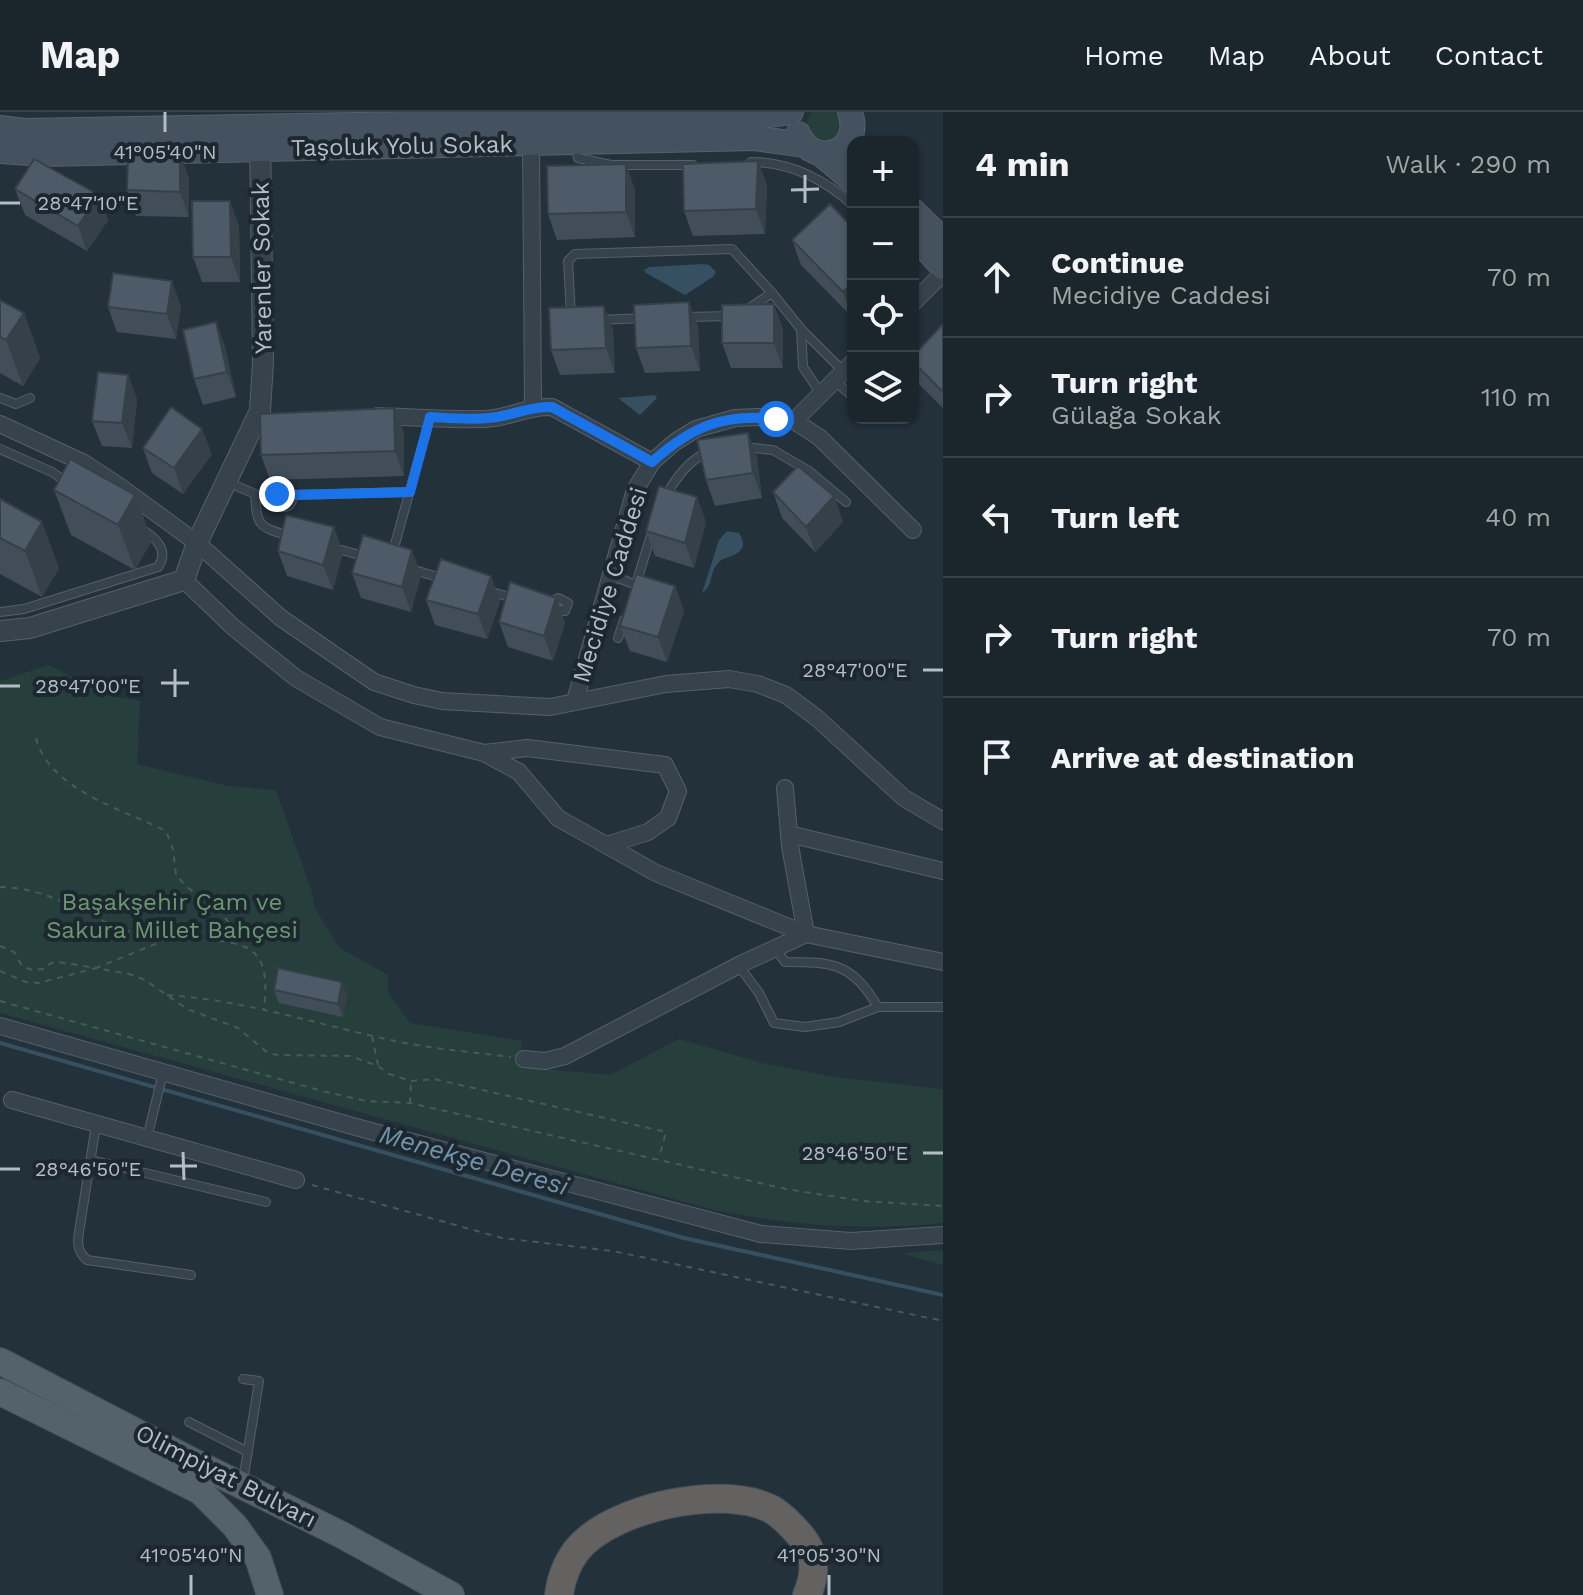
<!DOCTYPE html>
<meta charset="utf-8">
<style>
:root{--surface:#1a252c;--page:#232d34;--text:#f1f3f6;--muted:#9fa5a9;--line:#384248}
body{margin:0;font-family:"Work Sans",sans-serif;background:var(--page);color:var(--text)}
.controls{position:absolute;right:24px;top:24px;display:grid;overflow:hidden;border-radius:16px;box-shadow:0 2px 6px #0004}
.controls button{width:72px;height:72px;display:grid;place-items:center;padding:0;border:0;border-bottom:2px solid var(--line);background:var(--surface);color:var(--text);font:40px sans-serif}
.stop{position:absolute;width:24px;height:24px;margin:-18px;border:6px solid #1a73e8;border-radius:50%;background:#fff}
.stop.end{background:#1a73e8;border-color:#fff;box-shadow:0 2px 8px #0008}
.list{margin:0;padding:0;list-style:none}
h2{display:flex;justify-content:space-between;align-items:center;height:104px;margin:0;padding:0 32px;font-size:34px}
h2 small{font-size:26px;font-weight:400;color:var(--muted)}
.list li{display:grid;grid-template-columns:52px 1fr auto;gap:24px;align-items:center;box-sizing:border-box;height:120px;padding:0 32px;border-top:2px solid var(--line)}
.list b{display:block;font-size:30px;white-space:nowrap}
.list p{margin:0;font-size:26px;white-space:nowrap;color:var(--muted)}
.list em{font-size:26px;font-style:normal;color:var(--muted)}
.icon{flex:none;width:44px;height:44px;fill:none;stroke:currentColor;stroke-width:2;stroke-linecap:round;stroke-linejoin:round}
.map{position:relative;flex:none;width:943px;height:1483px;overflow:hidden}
header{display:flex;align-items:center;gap:48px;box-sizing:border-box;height:112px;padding:0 40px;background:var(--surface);border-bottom:2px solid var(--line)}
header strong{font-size:38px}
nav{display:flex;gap:44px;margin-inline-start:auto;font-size:28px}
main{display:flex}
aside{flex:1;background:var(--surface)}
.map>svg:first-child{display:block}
</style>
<header>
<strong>Map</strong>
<nav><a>Home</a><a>Map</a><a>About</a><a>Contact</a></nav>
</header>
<main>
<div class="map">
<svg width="943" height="1483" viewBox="0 0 943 1483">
<rect width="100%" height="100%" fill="#23313b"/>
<!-- green -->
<g fill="#263f3d">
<path d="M812,0H837L843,15L834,29L822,31L808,20L807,8Z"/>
<path d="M49,553L107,583L140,589L137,652L227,674L276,678L313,783L314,795L340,836L388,863V880L410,911L522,929L521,955L610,963L679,927L762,951L834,965L943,977V1111C860,1119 796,1114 714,1098L0,901V569Z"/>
<path d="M943,1138V1153L900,1141Z"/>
</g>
<!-- water -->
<g fill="#365062">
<path d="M703,152L709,153L716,160L714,164L685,183L646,161L644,158L649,155Z"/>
<path d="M655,283L657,286L640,303L618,286Z"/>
<path d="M727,419L739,421C742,427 746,433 740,439C733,446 723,444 717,452C709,462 714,473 702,481L719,428Z"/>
</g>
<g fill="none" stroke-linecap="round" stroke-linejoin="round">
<!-- stream -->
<path stroke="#365062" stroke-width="4" d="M0,931L684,1126L943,1183"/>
<defs>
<g id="service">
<path d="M575,31L578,46L611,53H693"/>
<path d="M751,50C790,50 824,67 853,93"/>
<path d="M748,197L772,181L801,217L843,259"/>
<path d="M571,203L568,149L575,142L732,137L772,181"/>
<path d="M686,205L733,204"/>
<path d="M598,208L645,206"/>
<path d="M801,217L803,255L821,282"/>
<path d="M835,269L853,285"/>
<path d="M0,286L16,292L30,286"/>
<path d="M743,335L773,338L809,359L846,390"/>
<path d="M0,337L52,360L68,371"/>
<path d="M227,370L255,382C257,414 258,415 290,424"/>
<circle cx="284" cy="387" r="8"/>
<path d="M292,383L410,380"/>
<path d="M665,385C676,366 689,347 710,339"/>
<path d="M334,436L367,445"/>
<path d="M392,443L430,306"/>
<path d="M411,457L444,467"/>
<path d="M611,463L636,473"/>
<path d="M636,472L652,420"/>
<path d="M488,479L517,487"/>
<path d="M551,491L558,486L568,491L565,499L553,497"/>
<path d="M0,500L24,497L158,455C170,438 155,425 140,416"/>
<path d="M618,526L624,508"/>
<path d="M775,836L785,850C833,850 852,851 878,895"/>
<path d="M739,854L759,881L774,911L805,915L839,910L878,895H943"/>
<path d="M96,1013L79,1120C77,1132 78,1140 87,1148L191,1163"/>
<path d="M147,1026L163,961"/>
<path d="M91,1048L266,1090"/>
<path d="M189,1310L248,1340"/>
<path d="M243,1369L259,1269L243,1267"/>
</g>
<g id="minor">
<path d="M531,31L533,294"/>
<path d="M913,191L943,161"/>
<path d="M378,304C413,305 449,308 485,307C509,306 527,294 552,295L652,350"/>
<path d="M794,309L853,250"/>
<path d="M0,312L84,351L119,374L197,431L281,506L374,570L414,583L442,589L550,595L666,572L729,567L758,572L786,583L817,606L904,686L943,709"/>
<path d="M184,468L233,515L296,566L380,615L484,641L519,660L558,706L656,761L806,822L943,850"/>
<path d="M575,589L635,378L652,350L675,330L696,317L735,306L758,305L794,309L819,325L913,418"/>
<path d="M484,641L527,636L665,653L678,679L668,706L648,720L607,733"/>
<path d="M789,722L943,759"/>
<path d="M0,914L363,1017L761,1122L851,1129L943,1123"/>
<path d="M524,947L545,949L565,944L739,853L806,822L790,734L785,676"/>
<path d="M12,988L296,1068"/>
</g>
<path id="tertiary" d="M0,519L30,516L184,468L197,431L260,299L263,250L260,22"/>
<g id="secondary">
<path d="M0,16L24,19L742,6L791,0"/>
<path d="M798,22C815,59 864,39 850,0"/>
<path d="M0,39L44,42L754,26L804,33"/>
<path d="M820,41L853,69"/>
<path d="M913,99L943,128"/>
<path d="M913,123L943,155"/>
</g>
<g id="primary">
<path d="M0,1249L192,1349L342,1423L451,1483"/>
<path d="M0,1280L200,1379L235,1414L258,1446L270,1483"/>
</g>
<path id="trunk" d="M559,1483C561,1467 567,1451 577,1438C612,1395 722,1372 771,1397C782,1403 791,1413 799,1422C816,1441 817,1460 807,1483"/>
</defs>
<!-- service casing -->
<use href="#service" stroke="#55606a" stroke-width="10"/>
<!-- minor casing -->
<use href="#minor" stroke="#55606a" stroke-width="18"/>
<!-- tertiary casing -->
<use href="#tertiary" stroke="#55606a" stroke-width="22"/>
<!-- secondary casing -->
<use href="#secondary" stroke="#55606a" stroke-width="26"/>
<!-- primary casing -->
<use href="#primary" stroke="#434e58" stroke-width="28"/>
<!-- trunk casing -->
<use href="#trunk" stroke="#424d57" stroke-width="30"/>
<!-- path -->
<g stroke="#445b5a" stroke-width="2" stroke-dasharray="6 6" stroke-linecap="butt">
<path d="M36,626C48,677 124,698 166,719L173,737L176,763L186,774L222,803L240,822L247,835"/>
<path d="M0,775C60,776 94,814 150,825C176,830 231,822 253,840C268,852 266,879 264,897"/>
<path d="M0,834L14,840L22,854L32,858L44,857L51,851L58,850L96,856L168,827"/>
<path d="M0,859L26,870L39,871L96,856L129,862L145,868L187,897L238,916L268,941L278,943L350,944L378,954L389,962L411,969L434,967L666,1020L659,1046"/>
<path d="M167,883C244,888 320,913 395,929C433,937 473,940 511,945"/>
<path d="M0,889L322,979L366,989L410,991L786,1077L863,1089L943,1094"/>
<path d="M372,924L378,953"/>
<path d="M410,991L411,970"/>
<path d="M312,1073L502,1126L613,1139L943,1209"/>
</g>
<!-- service -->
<use href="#service" stroke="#36424c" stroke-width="8"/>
<!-- minor -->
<use href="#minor" stroke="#36424c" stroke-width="16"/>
<!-- tertiary -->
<use href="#tertiary" stroke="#36424c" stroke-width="20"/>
<!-- secondary -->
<use href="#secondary" stroke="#44525f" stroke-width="24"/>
<!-- primary -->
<use href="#primary" stroke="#54626c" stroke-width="26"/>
<!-- trunk -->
<use href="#trunk" stroke="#636260" stroke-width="28"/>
</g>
<!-- wall -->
<g fill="#414e59">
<path d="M758,49L767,74L765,122L693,124L684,99Z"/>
<path d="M189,66V105L136,104L127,78Z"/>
<path d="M15,77L99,83L108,108L87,139L25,103Z"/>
<path d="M635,77V125L557,128L548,102Z"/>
<path d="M239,114L240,170H202L193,145Z"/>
<path d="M853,116V204L852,205L801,153L792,128Z"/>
<path d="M0,188L24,201L40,246L23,274L0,261Z"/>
<path d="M689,190L698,215L700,259L645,261L636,236Z"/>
<path d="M181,194L176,227L117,220L108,195Z"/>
<path d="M604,194L613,219L615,261L560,263L551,238Z"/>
<path d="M216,210L225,235L236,285L203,293L194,267Z"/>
<path d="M943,214V296L919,272L913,256V244Z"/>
<path d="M783,217V256H731L722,231Z"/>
<path d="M128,263L137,288L132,336L102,334L92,309Z"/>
<path d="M394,296L404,321V364L270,368L261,343Z"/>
<path d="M748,321L757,346L762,386L715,394L706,368Z"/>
<path d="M143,336L212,342L183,382L152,361Z"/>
<path d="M54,378L135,383L152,428L135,458L71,423Z"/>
<path d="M773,380L834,384L843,410L815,440L782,406Z"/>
<path d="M0,387L59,456L42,485L0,462Z"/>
<path d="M706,410L694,456L655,444L646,419Z"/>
<path d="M278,439L343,440L333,478L287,464Z"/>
<path d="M352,461L421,463L411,500L361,486Z"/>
<path d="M491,464L500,490L487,527L435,513L426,488Z"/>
<path d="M675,474L684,499L667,550L630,539L620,514Z"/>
<path d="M556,486L565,511L553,549L508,535L499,510Z"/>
<path d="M274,878L347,883L343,905L279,891Z"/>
</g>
<!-- shaded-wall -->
<g fill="#354048">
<path d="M180,41L189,66V105L180,80Z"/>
<path d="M758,49L767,74L765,122L756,97Z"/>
<path d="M626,52L635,77V125L626,100Z"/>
<path d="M99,83L108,108L87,139L78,114Z"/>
<path d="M230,89L239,114L240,170L231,145Z"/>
<path d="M172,169L181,194L176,227L167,202Z"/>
<path d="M853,170V204L852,205L843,180Z"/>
<path d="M689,190L698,215L700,259L691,234Z"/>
<path d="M774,192L783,217V256L774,231Z"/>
<path d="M604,194L613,219L615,261L606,236Z"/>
<path d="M24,201L40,246L23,274L6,228Z"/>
<path d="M216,210L225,235L236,285L227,260Z"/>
<path d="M128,263L137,288L132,336L122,311Z"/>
<path d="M394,296L404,321V364L395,339Z"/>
<path d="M202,317L212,342L183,382L174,356Z"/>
<path d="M748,321L757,346L762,386L753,361Z"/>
<path d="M135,383L152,428L135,458L118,413Z"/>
<path d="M834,384L843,410L815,440L806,415Z"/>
<path d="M697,385L706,410L694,456L685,431Z"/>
<path d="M42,410L59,456L42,485L25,439Z"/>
<path d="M334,415L343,440L333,478L323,453Z"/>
<path d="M412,438L421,463L411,500L402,475Z"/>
<path d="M491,464L500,490L487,527L478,502Z"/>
<path d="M675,474L684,499L667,550L658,525Z"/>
<path d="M556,486L565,511L553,549L544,524Z"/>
<path d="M342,870L347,883L343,905L338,892Z"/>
</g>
<!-- building -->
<g fill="#4c5b67" stroke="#354048" stroke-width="2">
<path d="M128,41H180V80L127,78Z"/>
<path d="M34,47L99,83L78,114L15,77Z"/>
<path d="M758,49L756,97L684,99L683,52Z"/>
<path d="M626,52V100L548,102L547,54Z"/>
<path d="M192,89H230L231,145H193Z"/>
<path d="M830,92L853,116V170L843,180L792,128Z"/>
<path d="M113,161L172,169L167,202L108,195Z"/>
<path d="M0,188L24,201L6,228L0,225Z"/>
<path d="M689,190L691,234L636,236L634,193Z"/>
<path d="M774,192V231H722V193Z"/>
<path d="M604,194L606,236L551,238L549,196Z"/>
<path d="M216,210L227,260L194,267L183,218Z"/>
<path d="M942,213L943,214V280L913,250V244Z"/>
<path d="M98,260L128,263L122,311L92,309Z"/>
<path d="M171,295L202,317L174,356L143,336Z"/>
<path d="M394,296L395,339L261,343L260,302Z"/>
<path d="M748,321L753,361L706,368L697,328Z"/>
<path d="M70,347L135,383L118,413L54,378Z"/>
<path d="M798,354L834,384L806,415L773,380Z"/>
<path d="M659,374L697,385L685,431L646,419Z"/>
<path d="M0,387L42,410L25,439L0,426Z"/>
<path d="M286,403L334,415L323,453L278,439Z"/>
<path d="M363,423L412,438L402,475L352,461Z"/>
<path d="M441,447L491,464L478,502L426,488Z"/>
<path d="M636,462L675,474L658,525L620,514Z"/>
<path d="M510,470L556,486L544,524L499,510Z"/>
<path d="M278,856L342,870L338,892L274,878Z"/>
</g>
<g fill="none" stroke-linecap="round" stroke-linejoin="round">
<!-- route -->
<path stroke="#1a73e8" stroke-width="10" d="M277,382L285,378L292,383L410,380L430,305C449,306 470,308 489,306C511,304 530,294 552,295L652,350C691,315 723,301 776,307"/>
</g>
<!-- ticks -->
<path fill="none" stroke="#b2bdc7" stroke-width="3" d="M165,0V20M805,63V91M791,78L819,77M0,91H20M175,557V585M923,558H943M161,571H189M0,574H20M183,1040L184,1068M923,1041H943M170,1054H197M0,1057H20M191,1463V1483M829,1463V1483"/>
<g text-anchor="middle" stroke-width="8" stroke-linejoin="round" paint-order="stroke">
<!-- street labels -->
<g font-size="24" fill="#b2bdc7" stroke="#1c2730">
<text transform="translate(402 34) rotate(-1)" y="8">Taşoluk Yolu Sokak</text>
<text transform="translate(262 156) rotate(-91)" y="8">Yarenler Sokak</text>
<text transform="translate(610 473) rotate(-73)" y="8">Mecidiye Caddesi</text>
<text transform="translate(226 1364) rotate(27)" y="8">Olimpiyat Bulvarı</text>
</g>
<!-- park labels -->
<g font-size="24" fill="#69986d" stroke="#1c2730">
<text x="172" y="798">Başakşehir Çam ve<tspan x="172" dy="28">Sakura Millet Bahçesi</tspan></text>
</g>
<!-- water labels -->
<g font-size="26" font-style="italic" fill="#7293aa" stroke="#1c2730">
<text transform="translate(474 1048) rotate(16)" y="9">Menekşe Deresi</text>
</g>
</g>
<g font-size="20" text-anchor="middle" fill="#b2bdc7" stroke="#1c2730" stroke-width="8" stroke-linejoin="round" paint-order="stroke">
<text x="165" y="47">41°05'40"N</text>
<text x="88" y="98">28°47'10"E</text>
<text x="855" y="565">28°47'00"E</text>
<text x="88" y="581">28°47'00"E</text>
<text x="855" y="1048">28°46'50"E</text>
<text x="88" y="1064">28°46'50"E</text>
<text x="191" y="1450">41°05'40"N</text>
<text x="829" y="1450">41°05'30"N</text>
</g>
</svg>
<div class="controls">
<button>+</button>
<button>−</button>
<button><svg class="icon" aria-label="locate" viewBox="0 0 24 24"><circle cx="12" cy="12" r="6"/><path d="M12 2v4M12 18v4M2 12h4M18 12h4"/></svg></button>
<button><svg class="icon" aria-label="layers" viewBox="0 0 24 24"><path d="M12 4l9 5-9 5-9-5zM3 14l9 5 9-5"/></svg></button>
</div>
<div class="stop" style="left:776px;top:307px"></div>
<div class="stop end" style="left:277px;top:382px"></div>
</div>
<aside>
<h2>4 min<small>Walk · 290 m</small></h2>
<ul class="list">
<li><svg class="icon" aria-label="ahead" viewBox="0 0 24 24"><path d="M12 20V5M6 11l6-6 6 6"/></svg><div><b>Continue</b><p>Mecidiye Caddesi</p></div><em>70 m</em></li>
<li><svg class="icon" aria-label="right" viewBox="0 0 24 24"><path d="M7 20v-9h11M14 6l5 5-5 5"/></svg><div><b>Turn right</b><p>Gülağa Sokak</p></div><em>110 m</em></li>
<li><svg class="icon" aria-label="left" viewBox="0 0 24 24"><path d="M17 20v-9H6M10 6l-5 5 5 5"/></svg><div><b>Turn left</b></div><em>40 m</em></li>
<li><svg class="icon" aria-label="right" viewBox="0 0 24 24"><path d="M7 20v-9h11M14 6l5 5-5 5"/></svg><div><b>Turn right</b></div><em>70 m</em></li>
<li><svg class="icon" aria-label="arrive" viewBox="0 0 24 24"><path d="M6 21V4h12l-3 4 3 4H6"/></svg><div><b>Arrive at destination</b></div></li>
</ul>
</aside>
</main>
